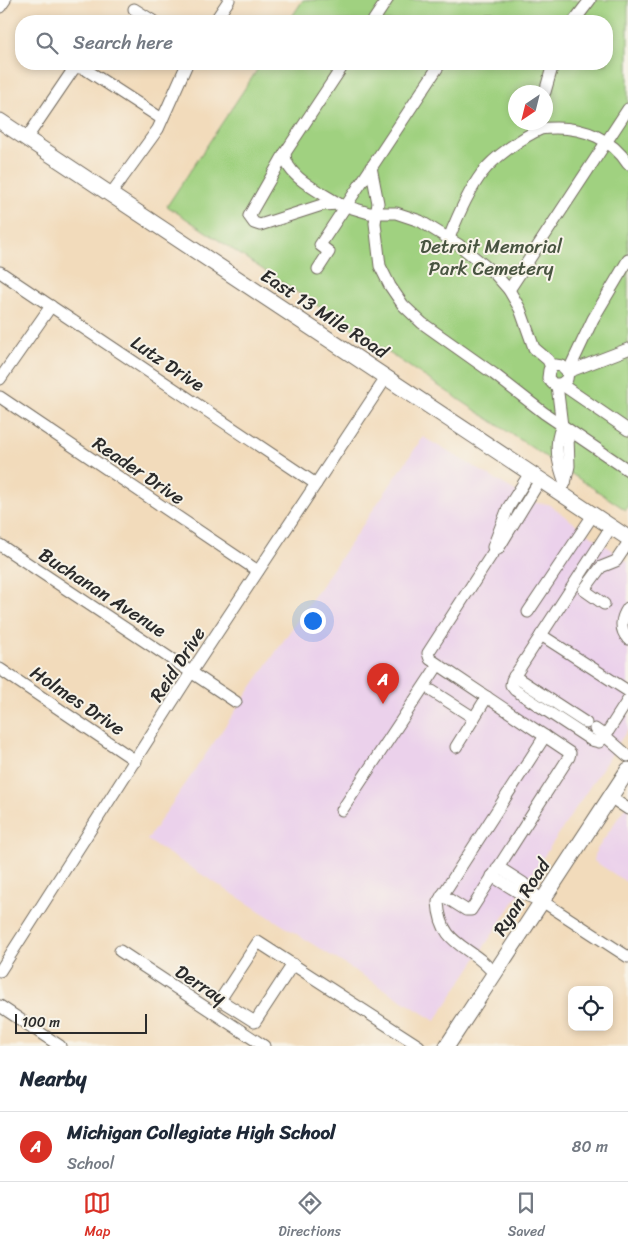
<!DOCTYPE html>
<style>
:root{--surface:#fff;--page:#f2f2f3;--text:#1f2937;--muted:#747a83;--line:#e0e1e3;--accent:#d93025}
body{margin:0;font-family:Sriracha,sans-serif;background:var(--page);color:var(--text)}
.controls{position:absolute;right:15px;bottom:15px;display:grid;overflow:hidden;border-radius:10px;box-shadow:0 2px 8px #0003}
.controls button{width:45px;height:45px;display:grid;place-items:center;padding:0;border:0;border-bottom:1px solid var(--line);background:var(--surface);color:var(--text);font:25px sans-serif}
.compass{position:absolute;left:508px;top:85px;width:45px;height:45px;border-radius:50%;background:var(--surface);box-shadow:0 2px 8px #0003;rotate:215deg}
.scale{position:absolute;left:15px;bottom:12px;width:132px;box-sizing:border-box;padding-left:5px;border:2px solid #2b2b2b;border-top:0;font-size:14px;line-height:18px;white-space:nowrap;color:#2b2b2b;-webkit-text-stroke:4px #f7f3e8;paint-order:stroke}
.you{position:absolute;left:312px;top:620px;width:18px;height:18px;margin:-12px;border:4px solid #fff;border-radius:50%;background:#1a73e8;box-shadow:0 0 0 8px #1a73e833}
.badge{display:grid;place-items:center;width:32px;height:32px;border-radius:50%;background:var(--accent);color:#fff;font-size:16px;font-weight:700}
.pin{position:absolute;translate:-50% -41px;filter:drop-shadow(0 1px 2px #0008)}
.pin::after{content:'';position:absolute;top:26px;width:18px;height:15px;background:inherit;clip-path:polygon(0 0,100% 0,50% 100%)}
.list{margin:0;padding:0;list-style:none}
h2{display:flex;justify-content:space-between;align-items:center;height:65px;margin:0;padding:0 20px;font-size:21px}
h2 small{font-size:16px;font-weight:400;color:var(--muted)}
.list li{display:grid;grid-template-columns:32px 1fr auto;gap:15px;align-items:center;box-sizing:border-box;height:70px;padding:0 20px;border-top:1px solid var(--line)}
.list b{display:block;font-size:19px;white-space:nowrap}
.list p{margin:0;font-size:16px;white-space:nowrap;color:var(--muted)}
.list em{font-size:16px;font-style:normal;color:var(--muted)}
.icon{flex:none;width:28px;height:28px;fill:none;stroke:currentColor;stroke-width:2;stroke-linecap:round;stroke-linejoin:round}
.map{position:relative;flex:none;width:628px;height:1046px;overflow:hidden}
.search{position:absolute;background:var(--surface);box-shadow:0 2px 8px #0003;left:15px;right:15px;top:15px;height:55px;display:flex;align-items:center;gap:12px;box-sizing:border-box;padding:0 18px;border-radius:20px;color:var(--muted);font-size:19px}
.sheet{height:135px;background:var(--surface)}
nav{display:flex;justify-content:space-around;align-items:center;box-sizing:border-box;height:70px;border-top:1px solid var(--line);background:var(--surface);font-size:14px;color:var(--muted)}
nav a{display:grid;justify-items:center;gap:2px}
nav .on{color:var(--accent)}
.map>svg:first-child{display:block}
</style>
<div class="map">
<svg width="628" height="1046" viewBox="0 0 628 1046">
<rect width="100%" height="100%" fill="#f7f3e8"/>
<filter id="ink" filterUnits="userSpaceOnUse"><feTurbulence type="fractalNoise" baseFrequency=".02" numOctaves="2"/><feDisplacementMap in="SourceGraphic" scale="10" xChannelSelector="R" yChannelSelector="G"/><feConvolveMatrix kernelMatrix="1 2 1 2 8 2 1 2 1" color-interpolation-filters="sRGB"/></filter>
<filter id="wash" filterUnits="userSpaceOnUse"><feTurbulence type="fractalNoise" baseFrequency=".0096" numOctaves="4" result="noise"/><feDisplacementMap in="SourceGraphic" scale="20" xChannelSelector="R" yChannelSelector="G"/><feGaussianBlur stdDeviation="1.12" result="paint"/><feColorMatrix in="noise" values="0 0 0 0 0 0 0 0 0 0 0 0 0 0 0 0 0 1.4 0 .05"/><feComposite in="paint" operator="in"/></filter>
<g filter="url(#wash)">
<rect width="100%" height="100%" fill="#f2dbbb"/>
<!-- built -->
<g fill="#ebd1eb">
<path d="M423,437L536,503L548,504L628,562V729L435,1021L147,840Z"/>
<path d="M628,803V883L594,861L596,851Z"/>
</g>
<!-- green -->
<path fill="#a0d180" stroke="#667e56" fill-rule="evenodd" d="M303,0H628V507L626,510L167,206L261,64H607V21H289ZM516,92H546V122H516Z"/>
</g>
<g filter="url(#ink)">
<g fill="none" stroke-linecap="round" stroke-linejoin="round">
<defs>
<g id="minor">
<path d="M0,7L5,0"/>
<path d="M134,9L153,21"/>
<path d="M215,21L229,0"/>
<path d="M373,21L387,0"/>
<path d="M487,21H492"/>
<path d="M574,21L590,0"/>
<path d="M344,64L285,153L249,216L254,223L260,225L322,205L339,204L369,213H396L420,221L459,245L495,274L509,290L520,309L534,348L548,360L551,367"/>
<path d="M545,92L553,64"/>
<path d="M26,139L75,67L85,69L162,119"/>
<path d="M285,153C284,176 321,192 339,204"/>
<path d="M371,167L378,203L375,223L380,266L390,286L403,305L422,323L494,374L544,413L628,470"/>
<path d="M110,195L158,129L187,64"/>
<path d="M449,238C458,215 468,192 482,173C493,158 524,136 541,129C545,128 551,128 556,128C585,128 612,139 628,164"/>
<path d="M318,269L329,252L320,245L440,64"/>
<path d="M0,272L316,484"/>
<path d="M509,290L628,109"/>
<path d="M568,372L562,366L555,365L549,370L548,378L553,384H561L628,430"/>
<path d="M568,372L628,349"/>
<path d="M0,379L51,306"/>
<path d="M561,384L567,379L568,372L593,319L628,260"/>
<path d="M557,385L562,426L568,437L569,466L565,483"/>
<path d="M0,397L258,571"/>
<path d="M562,426C553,444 558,464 565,483"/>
<path d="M611,527L512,680L511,685L515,690L591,740L599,742L605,736L628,756"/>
<path d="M0,545L236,702"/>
<path d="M493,547L508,508L530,473"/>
<path d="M604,604L584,590L601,567L616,561L628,543"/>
<path d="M628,608C621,618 619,629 628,639"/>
<path d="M528,612L593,515"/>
<path d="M541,635L628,691"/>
<path d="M0,669L136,761"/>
<path d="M514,676L586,723"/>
<path d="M432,691L474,718"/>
<path d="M595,729L605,736L628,700"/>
<path d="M456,747L487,697"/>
<path d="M610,797L628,809"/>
<path d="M342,810L438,665"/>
<path d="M498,867L523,883L542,901L628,957"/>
<path d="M492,876L518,892L536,899"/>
<path d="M442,895L466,910H471L569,757L570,753L430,659L428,653L494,551L498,549L540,480"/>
<path d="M120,951L264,1046"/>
<path d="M293,964L255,1022L220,1000L258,942L419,1046"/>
<path d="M0,971L192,671L386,378"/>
<path d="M495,975C471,943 441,949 438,902L545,736"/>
<path d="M0,1006L60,1046"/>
</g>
<g id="major">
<path d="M0,121L628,538"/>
<path d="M447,1046L628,770"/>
</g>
</defs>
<!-- minor casing -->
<use href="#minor" stroke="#71695d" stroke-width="13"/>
<!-- major casing -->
<use href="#major" stroke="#71695d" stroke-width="17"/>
<!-- minor -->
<use href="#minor" stroke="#fff" stroke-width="11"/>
<!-- major -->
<use href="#major" stroke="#fff" stroke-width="15"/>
</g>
</g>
<g text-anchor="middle" stroke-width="4" stroke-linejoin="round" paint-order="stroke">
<!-- park labels -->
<g font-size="19" fill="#485440" stroke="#f7f3e8">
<text x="491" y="253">Detroit Memorial<tspan x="491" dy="22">Park Cemetery</tspan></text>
</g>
<!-- street labels -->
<g font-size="19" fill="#2b2b2b" stroke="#f7f3e8">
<text transform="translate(325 313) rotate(33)" y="7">East 13 Mile Road</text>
<text transform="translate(168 363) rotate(34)" y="7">Lutz Drive</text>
<text transform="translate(139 470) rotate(34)" y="7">Reader Drive</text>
<text transform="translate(103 592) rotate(33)" y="7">Buchanan Avenue</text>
<text transform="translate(177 664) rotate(-57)" y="7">Reid Drive</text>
<text transform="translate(78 700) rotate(34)" y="7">Holmes Drive</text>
<text transform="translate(521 897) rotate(-57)" y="7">Ryan Road</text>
<text transform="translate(201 984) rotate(33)" y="7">Derray</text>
</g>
</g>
</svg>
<div class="controls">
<button><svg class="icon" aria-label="locate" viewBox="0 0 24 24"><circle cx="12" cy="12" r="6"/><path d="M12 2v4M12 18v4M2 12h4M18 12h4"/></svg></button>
</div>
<svg class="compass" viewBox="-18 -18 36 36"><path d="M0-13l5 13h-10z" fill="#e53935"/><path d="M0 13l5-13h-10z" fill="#747a83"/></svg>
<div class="scale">100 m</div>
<div class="you"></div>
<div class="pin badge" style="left:383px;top:704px">A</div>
<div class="search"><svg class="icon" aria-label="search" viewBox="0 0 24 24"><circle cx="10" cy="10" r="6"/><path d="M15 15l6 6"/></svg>Search here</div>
</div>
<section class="sheet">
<h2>Nearby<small></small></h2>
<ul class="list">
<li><span class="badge">A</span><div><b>Michigan Collegiate High School</b><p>School</p></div><em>80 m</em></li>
</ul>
</section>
<nav>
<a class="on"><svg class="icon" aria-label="map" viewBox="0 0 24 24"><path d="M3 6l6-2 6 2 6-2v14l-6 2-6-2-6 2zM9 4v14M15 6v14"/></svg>Map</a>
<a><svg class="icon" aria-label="directions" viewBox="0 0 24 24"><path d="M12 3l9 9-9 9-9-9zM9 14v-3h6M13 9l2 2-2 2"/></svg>Directions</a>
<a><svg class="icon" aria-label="saved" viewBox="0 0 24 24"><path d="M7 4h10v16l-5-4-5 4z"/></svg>Saved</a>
</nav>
